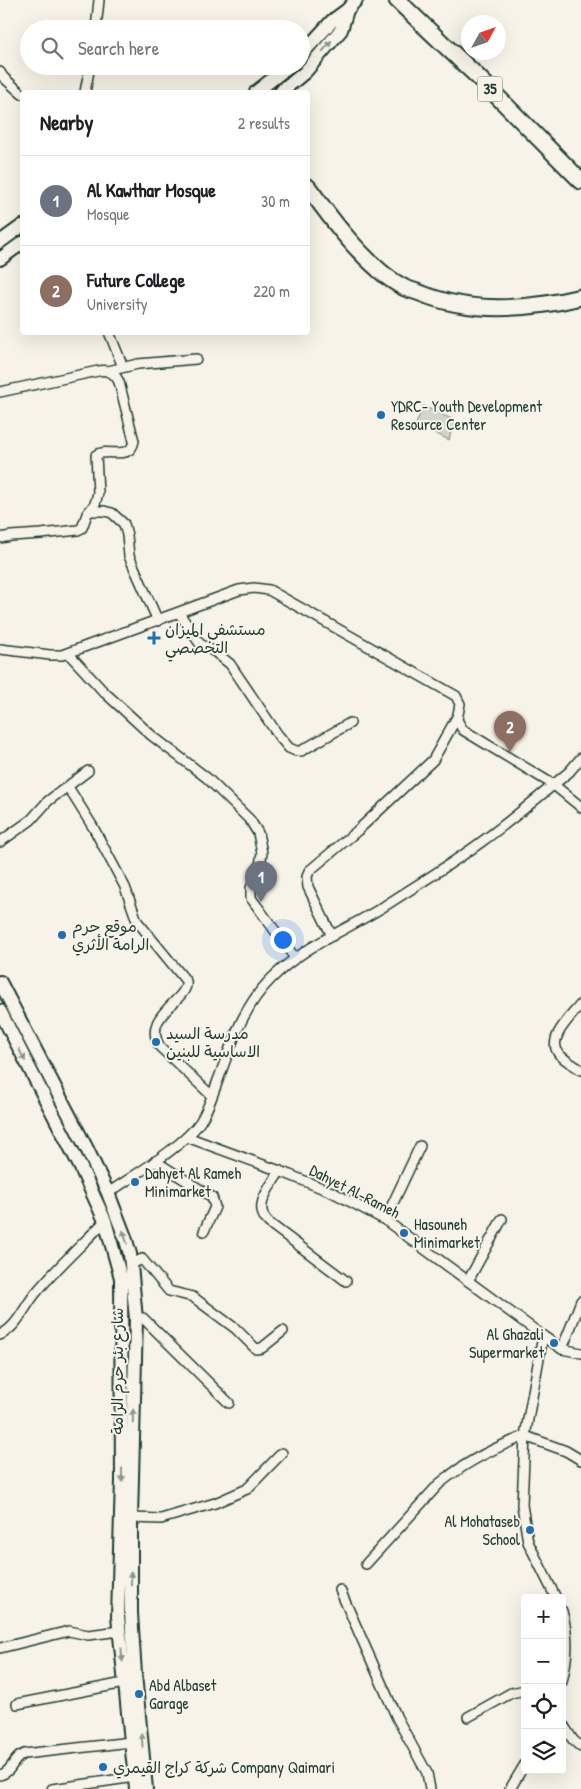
<!DOCTYPE html>
<meta charset="utf-8">
<style>
:root{--surface:#fff;--page:#f6f6f6;--text:#202124;--muted:#757577;--line:#e0e0e0;--accent:#1f6fb2}
body{margin:0;font-family:"Patrick Hand","Playpen Sans Arabic",sans-serif;background:var(--page);color:var(--text)}
.controls{position:absolute;right:15px;bottom:15px;display:grid;overflow:hidden;border-radius:5px;box-shadow:0 5px 20px #0002}
.controls button{width:45px;height:45px;display:grid;place-items:center;padding:0;border:0;border-bottom:1px solid var(--line);background:var(--surface);color:var(--text);font:25px sans-serif}
.compass{position:absolute;left:461px;top:15px;width:45px;height:45px;border-radius:50%;background:var(--surface);box-shadow:0 5px 20px #0002;rotate:50deg}
.you{position:absolute;left:282px;top:939px;width:18px;height:18px;margin:-12px;border:4px solid #fff;border-radius:50%;background:#1a73e8;box-shadow:0 0 0 8px #1a73e833}
.badge{display:grid;place-items:center;width:32px;height:32px;border-radius:50%;background:var(--accent);color:#fff;font-size:16px;font-weight:700}
.pin{position:absolute;translate:-50% -41px;filter:drop-shadow(0 1px 2px #0008)}
.pin::after{content:'';position:absolute;top:26px;width:18px;height:15px;background:inherit;clip-path:polygon(0 0,100% 0,50% 100%)}
.list{margin:0;padding:0;list-style:none}
h2{display:flex;justify-content:space-between;align-items:center;height:65px;margin:0;padding:0 20px;font-size:21px}
h2 small{font-size:16px;font-weight:400;color:var(--muted)}
.list li{display:grid;grid-template-columns:32px 1fr auto;gap:15px;align-items:center;box-sizing:border-box;height:90px;padding:0 20px;border-top:1px solid var(--line)}
.list b{display:block;font-size:19px;white-space:nowrap}
.list p{margin:0;font-size:16px;white-space:nowrap;color:var(--muted)}
.list em{font-size:16px;font-style:normal;color:var(--muted)}
.icon{flex:none;width:28px;height:28px;fill:none;stroke:currentColor;stroke-width:2;stroke-linecap:round;stroke-linejoin:round}
.map{position:relative;flex:none;width:581px;height:1789px;overflow:hidden}
.search{position:absolute;background:var(--surface);box-shadow:0 5px 20px #0002;left:20px;top:20px;width:290px;height:55px;display:flex;align-items:center;gap:12px;box-sizing:border-box;padding:0 18px;border-radius:28px;color:var(--muted);font-size:19px}
.panel{position:absolute;background:var(--surface);box-shadow:0 5px 20px #0002;left:20px;top:90px;width:290px;height:245px;border-radius:5px}
.map>svg:first-child{display:block}
</style>
<div class="map">
<svg width="581" height="1789" viewBox="0 0 581 1789">
<rect width="100%" height="100%" fill="#f7f3e8"/>
<filter id="ink" filterUnits="userSpaceOnUse"><feTurbulence type="fractalNoise" baseFrequency=".02" numOctaves="2"/><feDisplacementMap in="SourceGraphic" scale="10" xChannelSelector="R" yChannelSelector="G"/><feConvolveMatrix kernelMatrix="1 2 1 2 8 2 1 2 1" color-interpolation-filters="sRGB"/></filter>
<g filter="url(#ink)">
<!-- green -->
<path fill="#d3d5ca" stroke="#79897f" d="M423,406L454,420L449,440L416,424Z"/>
<g fill="none" stroke-linecap="round" stroke-linejoin="round">
<defs>
<g id="minor">
<path d="M96,29L99,0"/>
<path d="M0,72L3,77L22,94"/>
<path d="M85,92L90,66"/>
<path d="M109,332L123,367"/>
<path d="M108,371L138,364L196,359"/>
<path d="M0,392L98,371C108,369 115,373 119,382L134,441C130,462 108,447 96,455L98,493L95,504L87,514L82,528L78,530L41,534L11,536L0,538"/>
<path d="M90,511H104L112,513L124,524L127,535L129,556L158,621"/>
<path d="M179,613L200,644L215,652L230,664L278,735L289,748L296,751H301L350,723"/>
<path d="M0,649L50,655H62L239,590L254,588L269,590L456,696L460,704L457,720L463,730L554,785L581,807"/>
<path d="M68,653L103,691L151,735L207,778L250,820L258,833L262,853L259,871L251,888V898L295,958"/>
<path d="M68,787L93,827L125,887L137,921L186,981C190,1000 140,1015 160,1047L212,1096"/>
<path d="M0,842L31,820L48,801L88,771"/>
<path d="M332,936L308,887L307,877L309,871L357,831L433,760L457,717"/>
<path d="M581,1004C572,1016 546,1038 559,1054C564,1060 574,1065 581,1070"/>
<path d="M187,1137L280,1171L334,1193L385,1220L543,1336L525,1436L522,1505L528,1542L556,1598"/>
<path d="M155,1161L212,1197L215,1207L204,1231"/>
<path d="M280,1171C271,1186 251,1207 269,1223L346,1281"/>
<path d="M108,1193C134,1175 183,1147 200,1122C208,1110 212,1096 217,1083C231,1046 242,1007 272,978C304,946 346,930 383,907C417,885 452,864 484,840C513,819 541,795 569,772L581,758"/>
<path d="M385,1220L420,1146"/>
<path d="M130,1265L142,1259L169,1291L193,1297L236,1329L256,1349L262,1348L283,1331"/>
<path d="M468,1281L502,1219"/>
<path d="M136,1319L143,1318L229,1403"/>
<path d="M0,1335C18,1326 23,1309 35,1294C55,1269 83,1244 105,1221"/>
<path d="M543,1336L562,1349L581,1353"/>
<path d="M562,1349L581,1301"/>
<path d="M131,1518L161,1519L215,1503L247,1489L282,1453"/>
<path d="M366,1564L439,1484C464,1463 496,1447 525,1436L566,1451L581,1460"/>
<path d="M340,1590L397,1718L427,1773L430,1789"/>
<path d="M562,1611C569,1637 568,1656 562,1682"/>
<path d="M0,1648L69,1631L88,1635L120,1631"/>
<path d="M17,1704L124,1683"/>
<path d="M468,1717L511,1693L525,1690"/>
<path d="M562,1723L573,1740L581,1747"/>
<path d="M0,1775C13,1772 12,1758 24,1754L131,1742"/>
<path d="M52,1789L135,1777"/>
<path d="M510,1789L525,1764"/>
</g>
<g id="secondary">
<path d="M301,55L332,21L347,10L356,0"/>
<path d="M256,92L289,66"/>
<path d="M281,92L305,72L341,30L347,10"/>
<path d="M0,242L22,226"/>
<path d="M0,259L22,243"/>
<path d="M0,982L87,1149L108,1193L125,1237L130,1254L136,1319L131,1518V1613L135,1674L146,1789"/>
<path d="M0,1011L81,1168L105,1221L121,1278L122,1480L118,1617L136,1789"/>
</g>
<g id="trunk">
<path d="M397,0L477,76L581,181"/>
<path d="M283,92L286,88"/>
<path d="M308,187C330,217 351,246 380,271C387,277 397,284 405,288C410,290 415,291 420,293C471,314 528,310 581,297"/>
</g>
</defs>
<!-- minor casing -->
<use href="#minor" stroke="#1f3d34" stroke-width="12"/>
<!-- secondary casing -->
<use href="#secondary" stroke="#1f3d34" stroke-width="16"/>
<!-- trunk casing -->
<use href="#trunk" stroke="#1f3d34" stroke-width="19"/>
<!-- minor -->
<use href="#minor" stroke="#f7f3e8" stroke-width="9"/>
<!-- secondary -->
<use href="#secondary" stroke="#f7f3e8" stroke-width="12"/>
<!-- trunk -->
<use href="#trunk" stroke="#f7f3e8" stroke-width="15"/>
</g>
<!-- one-way arrows -->
<defs><path id="oneway-solid" d="M-6-.8H1V-3.2L6.5 0L1 3.2V.8H-6Z" transform="scale(1.25)"/></defs>
<g fill="#8b988e">
<use href="#oneway-solid" transform="translate(327 46) rotate(-50)"/>
<use href="#oneway-solid" transform="translate(22 1055) rotate(63)"/>
<use href="#oneway-solid" transform="translate(125 1237) rotate(-108)"/>
<use href="#oneway-solid" transform="translate(133 1416) rotate(-89)"/>
<use href="#oneway-solid" transform="translate(122 1475) rotate(90)"/>
<use href="#oneway-solid" transform="translate(131 1578) rotate(-90)"/>
<use href="#oneway-solid" transform="translate(122 1655) rotate(85)"/>
<use href="#oneway-solid" transform="translate(142 1740) rotate(-95)"/>
</g>
</g>
<!-- markers -->
<g fill="#1f6fb2" stroke="#f7f3e8" stroke-width="2">
<circle cx="381" cy="415" r="5"/>
<path d="M151.5 630.5h5v5h5v5h-5v5h-5v-5h-5v-5h5z"/>
<circle cx="62" cy="935" r="5"/>
<circle cx="156" cy="1042" r="5"/>
<circle cx="135" cy="1182" r="5"/>
<circle cx="404" cy="1233" r="5"/>
<circle cx="554" cy="1343" r="5"/>
<circle cx="530" cy="1530" r="5"/>
<circle cx="139" cy="1694" r="5"/>
<circle cx="103" cy="1767" r="5"/>
</g>
<g text-anchor="middle" stroke-width="4" stroke-linejoin="round" paint-order="stroke">
<!-- shield labels -->
<rect fill="#f7f3e8" stroke="#60746a" stroke-width="1" x="477.5" y="76.5" width="25" height="25" rx="4"/>
<g font-size="15" font-weight="bold" fill="#1f3d34">
<text x="490" y="94">35</text>
</g>
<!-- poi labels -->
<g font-size="16" fill="#1f3d34" stroke="#f7f3e8" text-anchor="start">
<text x="391" y="412">YDRC- Youth Development<tspan x="391" dy="18">Resource Center</tspan></text>
<text x="165" y="635">مستشفى الميزان<tspan x="165" dy="18">التخصصي</tspan></text>
<text x="72" y="932">موقع حرم<tspan x="72" dy="18">الرامة الأثري</tspan></text>
<text x="166" y="1039">مدرسة السيد<tspan x="166" dy="18">الاساسية للبنين</tspan></text>
<text x="145" y="1179">Dahyet Al Rameh<tspan x="145" dy="18">Minimarket</tspan></text>
<text x="414" y="1230">Hasouneh<tspan x="414" dy="18">Minimarket</tspan></text>
<text x="544" y="1340" text-anchor="end">Al Ghazali<tspan x="544" dy="18">Supermarket</tspan></text>
<text x="520" y="1527" text-anchor="end">Al Mohataseb<tspan x="520" dy="18">School</tspan></text>
<text x="149" y="1691">Abd Albaset<tspan x="149" dy="18">Garage</tspan></text>
<text x="113" y="1773">شركة كراج القيمري Company Qaimari</text>
</g>
<!-- street labels -->
<g font-size="16" fill="#1f3d34" stroke="#f7f3e8">
<text transform="translate(355 1191) rotate(27)" y="6">Dahyet Al-Rameh</text>
<text transform="translate(117 1371) rotate(-90)" y="6">شارع بئر حرم الرامة</text>
</g>
</g>
</svg>
<div class="controls">
<button>+</button>
<button>−</button>
<button><svg class="icon" aria-label="locate" viewBox="0 0 24 24"><circle cx="12" cy="12" r="6"/><path d="M12 2v4M12 18v4M2 12h4M18 12h4"/></svg></button>
<button><svg class="icon" aria-label="layers" viewBox="0 0 24 24"><path d="M12 4l9 5-9 5-9-5zM3 14l9 5 9-5"/></svg></button>
</div>
<svg class="compass" viewBox="-18 -18 36 36"><path d="M0-13l5 13h-10z" fill="#e53935"/><path d="M0 13l5-13h-10z" fill="#757577"/></svg>
<div class="you"></div>
<div class="pin badge" style="left:261px;top:902px;background:#6b7280">1</div>
<div class="pin badge" style="left:510px;top:752px;background:#8d6e63">2</div>
<div class="search"><svg class="icon" aria-label="search" viewBox="0 0 24 24"><circle cx="10" cy="10" r="6"/><path d="M15 15l6 6"/></svg>Search here</div>
<section class="panel">
<h2>Nearby<small>2 results</small></h2>
<ul class="list">
<li><span class="badge" style="background:#6b7280">1</span><div><b>Al Kawthar Mosque</b><p>Mosque</p></div><em>30 m</em></li>
<li><span class="badge" style="background:#8d6e63">2</span><div><b>Future College</b><p>University</p></div><em>220 m</em></li>
</ul>
</section>
</div>
